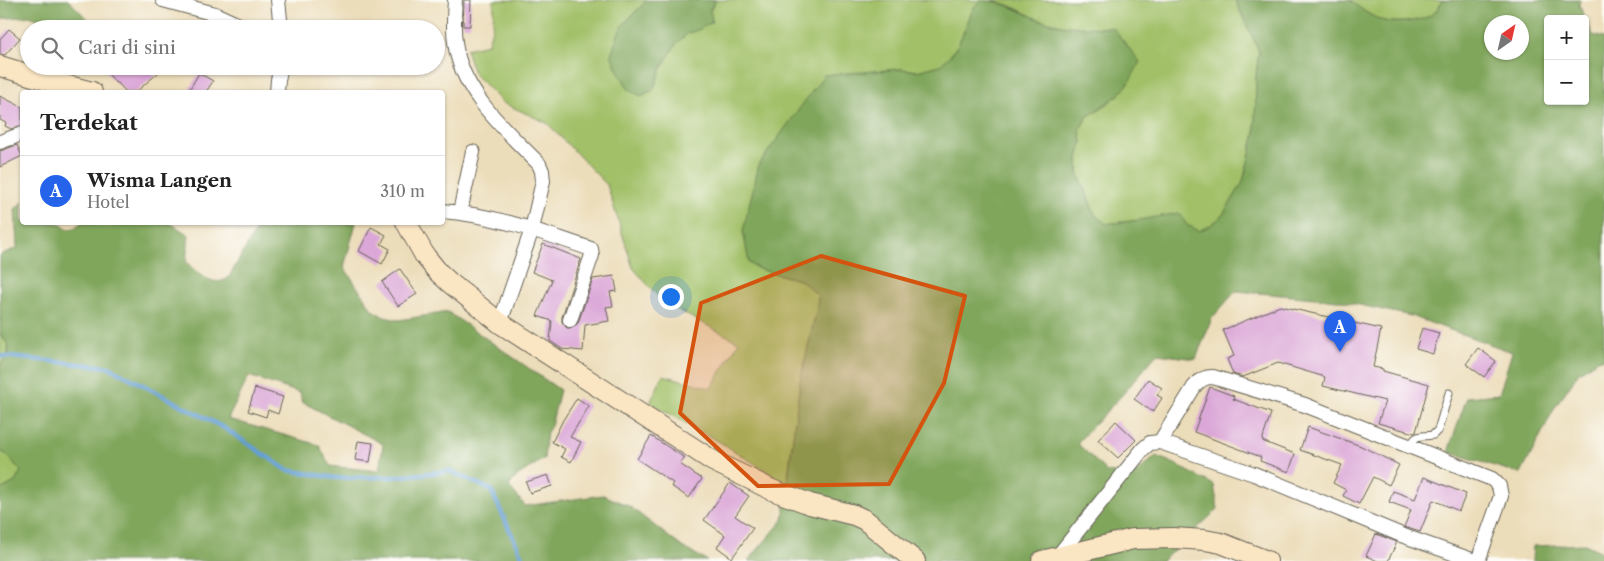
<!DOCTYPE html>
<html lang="id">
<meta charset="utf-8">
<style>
:root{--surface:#fff;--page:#f2f2f2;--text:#222;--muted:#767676;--line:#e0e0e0;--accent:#2563eb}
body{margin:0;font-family:"Libre Caslon Text",serif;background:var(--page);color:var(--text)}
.controls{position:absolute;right:15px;top:15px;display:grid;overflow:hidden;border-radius:5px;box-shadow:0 1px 4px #0004}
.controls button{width:45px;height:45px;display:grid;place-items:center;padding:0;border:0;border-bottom:1px solid var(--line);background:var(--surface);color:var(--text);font:25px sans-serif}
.compass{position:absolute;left:1484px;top:15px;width:45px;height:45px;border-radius:50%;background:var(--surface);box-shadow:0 1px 4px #0004;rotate:34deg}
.you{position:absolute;left:670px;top:296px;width:18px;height:18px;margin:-12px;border:4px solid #fff;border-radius:50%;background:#1a73e8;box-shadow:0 0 0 8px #1a73e833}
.badge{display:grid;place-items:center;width:32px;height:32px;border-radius:50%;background:var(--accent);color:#fff;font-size:16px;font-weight:700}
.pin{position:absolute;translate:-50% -41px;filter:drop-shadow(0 1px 2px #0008)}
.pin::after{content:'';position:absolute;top:26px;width:18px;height:15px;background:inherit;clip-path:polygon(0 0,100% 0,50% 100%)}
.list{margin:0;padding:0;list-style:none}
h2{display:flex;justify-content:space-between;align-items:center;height:65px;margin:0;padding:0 20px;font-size:21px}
h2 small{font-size:16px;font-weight:400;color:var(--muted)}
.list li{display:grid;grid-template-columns:32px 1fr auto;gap:15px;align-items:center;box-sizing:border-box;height:70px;padding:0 20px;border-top:1px solid var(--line)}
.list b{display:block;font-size:19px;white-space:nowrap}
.list p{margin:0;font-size:16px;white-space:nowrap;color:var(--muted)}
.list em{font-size:16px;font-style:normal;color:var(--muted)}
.icon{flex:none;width:28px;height:28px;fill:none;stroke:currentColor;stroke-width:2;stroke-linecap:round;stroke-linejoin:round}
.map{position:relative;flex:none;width:1604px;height:561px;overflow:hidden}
.search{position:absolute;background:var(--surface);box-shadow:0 1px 4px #0004;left:20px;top:20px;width:425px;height:55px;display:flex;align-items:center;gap:12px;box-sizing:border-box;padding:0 18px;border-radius:28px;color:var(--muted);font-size:19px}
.panel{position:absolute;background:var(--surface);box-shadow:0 1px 4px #0004;left:20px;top:90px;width:425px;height:135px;border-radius:5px}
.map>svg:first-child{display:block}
</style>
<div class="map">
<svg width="1604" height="561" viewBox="0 0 1604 561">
<rect width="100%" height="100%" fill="#fdfcf7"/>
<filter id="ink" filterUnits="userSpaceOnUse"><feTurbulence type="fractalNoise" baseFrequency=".02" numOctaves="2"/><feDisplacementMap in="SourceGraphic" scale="10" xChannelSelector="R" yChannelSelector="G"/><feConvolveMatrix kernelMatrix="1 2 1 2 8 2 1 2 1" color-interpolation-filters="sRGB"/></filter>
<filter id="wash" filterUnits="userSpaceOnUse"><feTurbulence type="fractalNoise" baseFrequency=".0096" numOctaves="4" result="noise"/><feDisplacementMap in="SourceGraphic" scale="20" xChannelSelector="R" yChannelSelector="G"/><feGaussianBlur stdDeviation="1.12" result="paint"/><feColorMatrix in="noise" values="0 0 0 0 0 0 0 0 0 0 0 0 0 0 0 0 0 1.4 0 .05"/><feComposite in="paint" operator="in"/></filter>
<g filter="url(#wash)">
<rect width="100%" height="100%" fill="#ecddba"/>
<!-- green -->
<g fill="#a1c068" stroke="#5e6e42">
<path d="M494,0H647L621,27L653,90C660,73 671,41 689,33C692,31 696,30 700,29L716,0H981L974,7L959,43L951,55L940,65L917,71L901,69L824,75L749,263L759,269L802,281L818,295L817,308L800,382L787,484L725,445L650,403L663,375L711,388L739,342L664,303L633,268L607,185L547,123L503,103L474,74L466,49L488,44L493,24Z"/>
<path d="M992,0H1235L1259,51L1256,77L1255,133L1243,182L1236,194L1222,216L1211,225L1199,231C1171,217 1136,220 1106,224L1095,215L1078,173V158L1082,143L1080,129L1087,117L1109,103L1065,26L1037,19L1009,5Z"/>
<path d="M1350,0H1442C1440,5 1438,10 1434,13C1423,22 1397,24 1384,21C1371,17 1359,8 1350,0Z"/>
<path d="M0,333C12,345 10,353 0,366Z"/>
<path d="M0,450L8,456L21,471L15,482L0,490Z"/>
</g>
<!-- forest -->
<g fill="#80a65c" stroke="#4e613c" fill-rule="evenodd">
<path d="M0,0H68L98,29H54L41,20L29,16L0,19Z"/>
<path d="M647,0H716L710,9L712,22L700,29L687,34L677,43L663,65L653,90L641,96L629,90L616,67L611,54L621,27Z"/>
<path d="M981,0C1008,0 1026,17 1051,23C1071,28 1093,27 1113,28L1140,62L1128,84L1120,94L1087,117L1080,129L1082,143L1078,158V173L1095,215L1106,224L1139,220L1179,213L1187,225L1199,231L1211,225L1222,216L1236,194L1243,182L1255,133L1256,77L1259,51L1235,0H1350C1359,8 1371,17 1384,21C1397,24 1423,22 1434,13C1438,10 1440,5 1442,0H1580L1579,5L1593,35L1604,38V358L1598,360L1579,372L1554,409L1521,474L1448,452L1467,397L1499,394L1512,352L1411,316L1337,300L1236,291L1212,318L1196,359L1157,354L1122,395L1077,443L1107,472L1134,475L1156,456L1173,463L1214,485L1218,509L1162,561H748L783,520L800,382L817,308L818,296L802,281L759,269L749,263L743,231L759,164L824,75L902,69L917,71L940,65L951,55L959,43L974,7ZM1548,19H1585V101H1548ZM1492,22H1522V52H1492Z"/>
<path d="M22,202V222L58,223L67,229L74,228L81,223H170L189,235L186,261C194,272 216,290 229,277L260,223H356L344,267L372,309L384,317L399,320L448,312L560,390L551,426L547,432L544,459L518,475L509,486L525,506L603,495L629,506L682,547L708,561H0V490L15,482L21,471L8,456L0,450V366L7,357L9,351L8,345L0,333V255L17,248L15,209ZM249,376L300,393L302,402L383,444L379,471L330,466L319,445L228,419Z"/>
<path d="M1585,544L1604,553V561H1532L1533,546Z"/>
</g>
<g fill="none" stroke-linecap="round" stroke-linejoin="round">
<!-- stream -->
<path stroke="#629ed3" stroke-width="4.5" d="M0,356L109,367L224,428L287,470L336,478L394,477L450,471L491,490L524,561"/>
</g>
<g id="blocks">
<!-- building -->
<g fill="#dba7d8">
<path d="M464,0H471L470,26H463Z"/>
<path d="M9,29L20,38L5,55L0,54V39Z"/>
<path d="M101,66H166L136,92H126L118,83L117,84Z"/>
<path d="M199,73L213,81L206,92H188Z"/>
<path d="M0,96L22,107V125L11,129L5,126L6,123L0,120Z"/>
<path d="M17,145L22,156L0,167V151Z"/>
<path d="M371,227L386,235L381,244L390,249L382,264L359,251Z"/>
<path d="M543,244L581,259L562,317V322L567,328H572L578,323L593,279L614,276L617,291L610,292L613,306L606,307L609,321L585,325L583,351L562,349L550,341L552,321L537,316L552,280L532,272Z"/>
<path d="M400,269L417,294L398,306L382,282Z"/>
<path d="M1280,306L1381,329L1373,367L1383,369V371L1429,384L1416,432L1414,433L1378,423L1385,401L1323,386L1325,377L1278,363L1243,377L1233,374L1227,359L1234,356L1223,330Z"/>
<path d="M1422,328L1439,333L1433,354L1416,349Z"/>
<path d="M1478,348L1496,361L1484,377L1466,364Z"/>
<path d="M1148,379L1162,388L1157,395L1162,398L1153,412L1134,399Z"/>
<path d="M1210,387L1234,396L1233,399L1271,413L1262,441L1295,454L1289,472L1260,461L1261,457L1194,432Z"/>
<path d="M255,388L283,397L278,414L268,410L266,417L248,411Z"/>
<path d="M577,398L589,406L570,437L581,442L571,462L561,457L565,449L552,442L563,420Z"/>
<path d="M1116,421L1136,440L1118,458L1098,440Z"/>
<path d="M1308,427L1361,446L1399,465L1389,485L1373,477L1359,504L1343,496L1346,490L1333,483L1342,465L1300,450Z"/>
<path d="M651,436L685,458L680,464L702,479L689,498L671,486L673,483L637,459Z"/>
<path d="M358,441L373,443L370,462L355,460Z"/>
<path d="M548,475L552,486L530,493L526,482Z"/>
<path d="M1424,477L1466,494L1459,511L1433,500L1420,532L1404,527L1411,510L1389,502L1393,491L1415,499Z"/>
<path d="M730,483L749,496L735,516L753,528L732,558L717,547L725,535L704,520Z"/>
<path d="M1376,534L1397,542L1388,561H1378L1366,556Z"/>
</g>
</g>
</g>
<g filter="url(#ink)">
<use href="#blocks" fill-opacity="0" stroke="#656053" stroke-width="1"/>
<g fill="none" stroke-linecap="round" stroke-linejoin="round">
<defs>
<path id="lane" d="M1410,447C1416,433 1420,437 1433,435L1438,430L1449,393"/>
<g id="street">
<path d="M163,0L215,14L248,29"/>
<path d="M278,0L281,29"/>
<path d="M455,0C454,14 453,28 455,42C461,93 506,130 539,164L542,171L543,181L532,229L500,323"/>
<path d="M277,92L278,80L281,66"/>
<path d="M0,142L22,134"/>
<path d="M442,211C494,215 542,232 591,249L592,255L570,320"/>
<path d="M460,212L473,152"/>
<path d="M1160,442L1194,387C1200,380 1204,377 1213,377L1305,405L1492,479L1499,486L1501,496L1478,561"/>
<path d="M1057,557L1143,449L1150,443L1160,442L1254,474L1404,536L1475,561"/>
</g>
<g id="secondary">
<path d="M0,66L49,81L92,92"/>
<path d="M406,222L425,256L438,272L450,283L500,323L713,461L772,490L810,504L854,515L865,520L915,561"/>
<path d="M1042,561L1133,539L1173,538L1205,540L1221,543L1267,561"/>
</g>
</defs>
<!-- lane casing -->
<use href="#lane" stroke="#656053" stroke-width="9"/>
<!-- street casing -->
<use href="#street" stroke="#656053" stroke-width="16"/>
<!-- secondary casing -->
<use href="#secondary" stroke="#656053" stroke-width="22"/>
<!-- lane -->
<use href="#lane" stroke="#fff" stroke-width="7"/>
<!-- street -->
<use href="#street" stroke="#fff" stroke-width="14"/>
<!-- secondary -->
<use href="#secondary" stroke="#fbe6c4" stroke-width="20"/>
</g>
</g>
<!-- marked area -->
<path fill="#d4530e" fill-opacity="0.2" stroke="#d4530e" stroke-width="4" stroke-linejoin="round" d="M821,256L965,296L944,383L889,484L758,486L680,413L701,303Z"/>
</svg>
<div class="controls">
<button>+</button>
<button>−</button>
</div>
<svg class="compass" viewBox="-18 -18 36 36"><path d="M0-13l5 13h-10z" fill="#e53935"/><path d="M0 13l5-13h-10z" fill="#767676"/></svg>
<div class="you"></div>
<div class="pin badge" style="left:1340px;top:352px">A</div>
<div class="search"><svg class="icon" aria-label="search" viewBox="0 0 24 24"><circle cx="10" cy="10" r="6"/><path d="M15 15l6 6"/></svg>Cari di sini</div>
<section class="panel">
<h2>Terdekat<small></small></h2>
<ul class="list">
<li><span class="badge">A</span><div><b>Wisma Langen</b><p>Hotel</p></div><em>310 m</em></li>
</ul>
</section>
</div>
